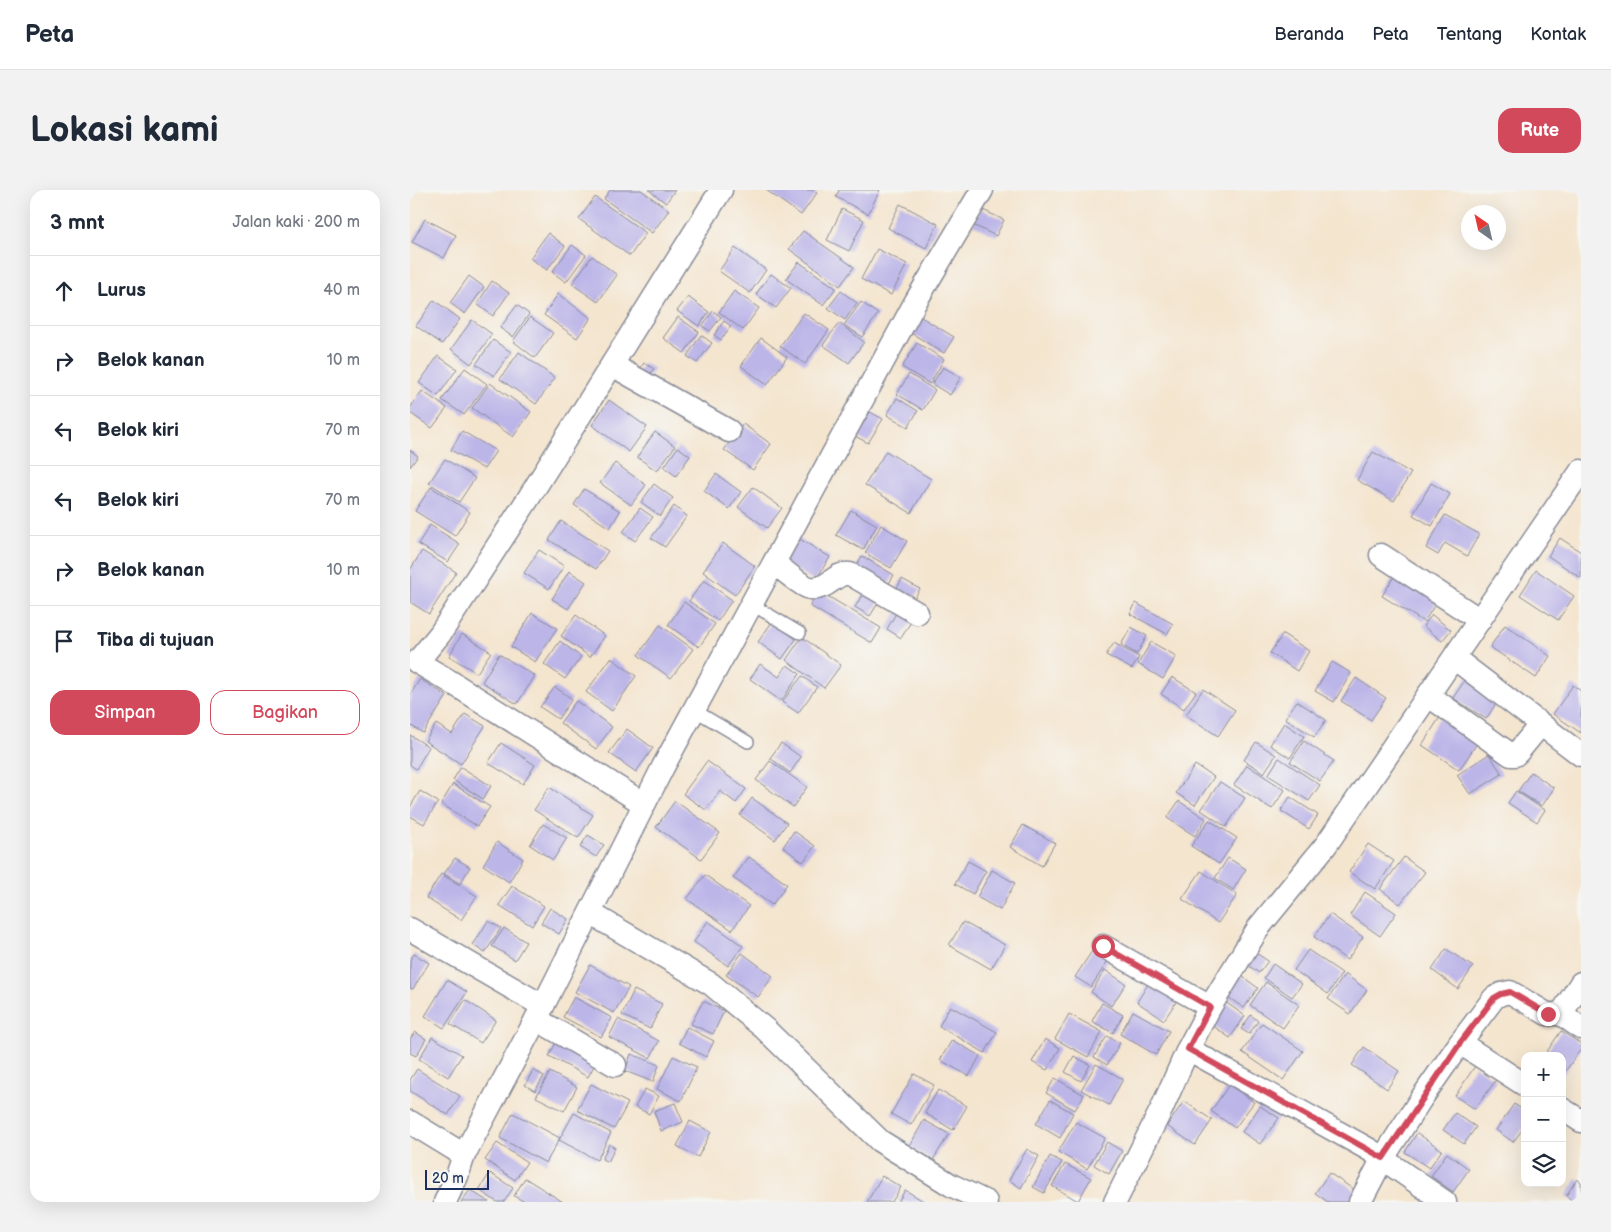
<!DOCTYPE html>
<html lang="id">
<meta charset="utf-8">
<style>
:root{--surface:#fff;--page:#f2f2f3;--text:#1f2937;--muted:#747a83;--line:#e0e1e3;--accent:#d1495b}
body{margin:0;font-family:"Balsamiq Sans",sans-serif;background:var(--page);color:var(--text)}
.controls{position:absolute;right:15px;bottom:15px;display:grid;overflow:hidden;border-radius:10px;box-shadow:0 5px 20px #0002}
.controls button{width:45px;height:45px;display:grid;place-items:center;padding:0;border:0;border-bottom:1px solid var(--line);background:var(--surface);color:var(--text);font:25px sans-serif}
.compass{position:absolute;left:1051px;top:15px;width:45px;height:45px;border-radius:50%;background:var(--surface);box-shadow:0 5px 20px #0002;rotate:326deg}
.scale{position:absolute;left:15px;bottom:12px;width:64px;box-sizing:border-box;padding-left:5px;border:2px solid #1b2f5e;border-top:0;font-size:14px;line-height:18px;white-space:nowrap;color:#1b2f5e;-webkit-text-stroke:4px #f6f6f2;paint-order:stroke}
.stop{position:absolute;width:15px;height:15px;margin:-11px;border:4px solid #d1495b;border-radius:50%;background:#fff}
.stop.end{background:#d1495b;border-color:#fff;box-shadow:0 1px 5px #0008}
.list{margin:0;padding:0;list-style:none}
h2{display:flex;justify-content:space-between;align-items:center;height:65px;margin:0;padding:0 20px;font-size:21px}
h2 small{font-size:16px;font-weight:400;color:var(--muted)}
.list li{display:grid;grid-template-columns:32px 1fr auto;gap:15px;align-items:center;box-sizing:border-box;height:70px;padding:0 20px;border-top:1px solid var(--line)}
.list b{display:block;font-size:19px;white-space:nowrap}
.list em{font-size:16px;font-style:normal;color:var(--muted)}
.actions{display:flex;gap:10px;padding:15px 20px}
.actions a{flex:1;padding:11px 0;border:1px solid var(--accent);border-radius:15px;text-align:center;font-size:18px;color:var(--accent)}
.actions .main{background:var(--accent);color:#fff}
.icon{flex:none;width:28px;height:28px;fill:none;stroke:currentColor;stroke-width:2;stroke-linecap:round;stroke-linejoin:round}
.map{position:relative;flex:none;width:1171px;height:1012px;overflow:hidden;border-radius:15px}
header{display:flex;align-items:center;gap:30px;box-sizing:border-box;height:70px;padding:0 25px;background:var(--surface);border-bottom:1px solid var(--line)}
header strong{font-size:24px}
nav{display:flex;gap:28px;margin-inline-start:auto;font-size:18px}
.intro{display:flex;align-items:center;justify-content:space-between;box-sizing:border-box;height:120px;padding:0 30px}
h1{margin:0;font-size:35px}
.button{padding:12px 22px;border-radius:15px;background:var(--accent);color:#fff;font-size:18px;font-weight:700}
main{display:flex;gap:30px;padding:0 30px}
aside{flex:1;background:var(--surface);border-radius:15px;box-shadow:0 5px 20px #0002}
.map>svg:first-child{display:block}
</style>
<header>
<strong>Peta</strong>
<nav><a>Beranda</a><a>Peta</a><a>Tentang</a><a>Kontak</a></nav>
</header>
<div class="intro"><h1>Lokasi kami</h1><a class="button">Rute</a></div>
<main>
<aside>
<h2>3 mnt<small>Jalan kaki · 200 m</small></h2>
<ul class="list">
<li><svg class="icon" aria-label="ahead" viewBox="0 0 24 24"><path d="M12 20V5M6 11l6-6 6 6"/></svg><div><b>Lurus</b></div><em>40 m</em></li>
<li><svg class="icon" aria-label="right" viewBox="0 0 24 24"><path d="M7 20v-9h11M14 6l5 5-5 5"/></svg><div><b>Belok kanan</b></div><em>10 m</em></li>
<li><svg class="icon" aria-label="left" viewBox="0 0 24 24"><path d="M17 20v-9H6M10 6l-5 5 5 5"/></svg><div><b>Belok kiri</b></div><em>70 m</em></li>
<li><svg class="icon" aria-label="left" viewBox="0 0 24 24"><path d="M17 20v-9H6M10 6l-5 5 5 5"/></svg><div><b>Belok kiri</b></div><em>70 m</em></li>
<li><svg class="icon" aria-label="right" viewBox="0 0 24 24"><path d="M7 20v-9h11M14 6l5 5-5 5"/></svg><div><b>Belok kanan</b></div><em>10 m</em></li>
<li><svg class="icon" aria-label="arrive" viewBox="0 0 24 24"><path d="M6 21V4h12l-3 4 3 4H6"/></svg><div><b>Tiba di tujuan</b></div></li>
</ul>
<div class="actions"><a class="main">Simpan</a><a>Bagikan</a></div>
</aside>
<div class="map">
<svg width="1171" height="1012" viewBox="0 0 1171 1012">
<rect width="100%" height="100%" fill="#f6f6f2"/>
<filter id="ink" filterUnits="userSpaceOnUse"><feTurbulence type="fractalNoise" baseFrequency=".02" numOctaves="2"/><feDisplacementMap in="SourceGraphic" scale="10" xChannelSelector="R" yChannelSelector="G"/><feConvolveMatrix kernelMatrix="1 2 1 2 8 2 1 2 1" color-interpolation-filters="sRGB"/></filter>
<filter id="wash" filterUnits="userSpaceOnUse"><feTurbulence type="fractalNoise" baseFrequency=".0096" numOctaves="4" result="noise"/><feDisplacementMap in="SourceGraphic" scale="20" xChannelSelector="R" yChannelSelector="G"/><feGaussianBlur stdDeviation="1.12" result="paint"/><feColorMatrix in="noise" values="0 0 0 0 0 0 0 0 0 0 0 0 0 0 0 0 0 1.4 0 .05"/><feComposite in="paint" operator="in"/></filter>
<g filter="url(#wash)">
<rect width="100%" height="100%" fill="#f4e5cf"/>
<g id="blocks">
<!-- building -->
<g fill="#bcb5e8">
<path d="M200,0H231L259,20L242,43L194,9Z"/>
<path d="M239,0H265L256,13Z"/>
<path d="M356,0H402L407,3L391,25Z"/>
<path d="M429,0H470L458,24L426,7Z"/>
<path d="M185,7L236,43L220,66L169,29Z"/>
<path d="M490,14L528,34L516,58L478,38Z"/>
<path d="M432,19L454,30L439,61L417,50Z"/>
<path d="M571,19L594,30L586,46L563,35Z"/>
<path d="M15,29L46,45L34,68L2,52Z"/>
<path d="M393,41L444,77L430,96L379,59Z"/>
<path d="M138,43L155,56L137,80L120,68Z"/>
<path d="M162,55L176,65L156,92L142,82Z"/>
<path d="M325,58L356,80L340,103L309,81Z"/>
<path d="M467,59L497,74L481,105L451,89Z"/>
<path d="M182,66L207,85L188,112L162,94Z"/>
<path d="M389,72L426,98L413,115L376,89Z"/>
<path d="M361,84L381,98L366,118L346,104Z"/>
<path d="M59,86L74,97L55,124L40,113Z"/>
<path d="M82,91L99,103L83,126L67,114Z"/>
<path d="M324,101L349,118L333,140L309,122Z"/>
<path d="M431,101L447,113L435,130L418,118Z"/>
<path d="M148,104L181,128L167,148L134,125Z"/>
<path d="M278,107L299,122L289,136L267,121Z"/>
<path d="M24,110L50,129L32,154L6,136Z"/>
<path d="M451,112L468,124L452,147L434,135Z"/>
<path d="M107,115L119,124L103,147L90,138Z"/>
<path d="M303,121L311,127L300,141L292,136Z"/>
<path d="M394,123L419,140L395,174L370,156Z"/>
<path d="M120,127L143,143L125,168L103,151Z"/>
<path d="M268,127L289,142L274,163L253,148Z"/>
<path d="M511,127L544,147L534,163L501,143Z"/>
<path d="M62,130L82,144L61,174L41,159Z"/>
<path d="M314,131L321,136L311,150L304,145Z"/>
<path d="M429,133L454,152L439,173L413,155Z"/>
<path d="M291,145L302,153L287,173L277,166Z"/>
<path d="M351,148L377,167L357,195L331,176Z"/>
<path d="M83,150L101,162L84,186L66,174Z"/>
<path d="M507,153L534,169L520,194L492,177Z"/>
<path d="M109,162L145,188L126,214L90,189Z"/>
<path d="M28,166L47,179L28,206L9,193Z"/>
<path d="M234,173L244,179L236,190L227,183Z"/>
<path d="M533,177L551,187L540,205L522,194Z"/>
<path d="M55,178L77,194L54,225L32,210Z"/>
<path d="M499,184L525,200L513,220L487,204Z"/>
<path d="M80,193L121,222L103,247L62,218Z"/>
<path d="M12,201L37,218L22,238L0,223V218Z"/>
<path d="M487,208L508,221L498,237L477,225Z"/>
<path d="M199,210L237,237L219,262L182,235Z"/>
<path d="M460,222L473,229L458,253L445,246Z"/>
<path d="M333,234L361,254L343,280L314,260Z"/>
<path d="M52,241L86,261L74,279L41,260Z"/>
<path d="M245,242L265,256L247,281L227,267Z"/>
<path d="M268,257L280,266L266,286L254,277Z"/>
<path d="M0,260L8,266L0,277Z"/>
<path d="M476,261L521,289L501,323L455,295Z"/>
<path d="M963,262L1001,283L984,311L947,290Z"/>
<path d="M35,269L65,288L49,312L19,293Z"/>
<path d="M205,273L236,295L221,315L190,293Z"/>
<path d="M306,284L331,302L319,319L294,301Z"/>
<path d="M1021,293L1040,304L1022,336L1003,325Z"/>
<path d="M244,294L263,308L250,326L231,312Z"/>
<path d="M21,297L60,322L45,346L5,321Z"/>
<path d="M343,297L372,318L357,338L328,317Z"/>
<path d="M174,299L210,321L200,338L164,315Z"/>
<path d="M264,316L277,326L255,357L241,348Z"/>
<path d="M230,318L243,327L225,351L213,342Z"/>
<path d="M441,320L467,335L453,360L426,345Z"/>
<path d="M1035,325L1069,344L1057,366L1035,353L1028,365L1016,358Z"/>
<path d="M151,331L198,361L186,379L139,350Z"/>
<path d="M20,335L50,354L38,372L8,354Z"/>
<path d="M471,335L497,351L481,378L455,363Z"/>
<path d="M388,348L420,367L405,391L373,372Z"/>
<path d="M1150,348L1171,362V388L1138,366Z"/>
<path d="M313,353L345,376L325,405L293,382Z"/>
<path d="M129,360L154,376L139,399L114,383Z"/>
<path d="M12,361L46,382L19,424L0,412V380Z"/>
<path d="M452,366L484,385L475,400L443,381Z"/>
<path d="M1126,380L1164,406L1148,430L1110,405Z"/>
<path d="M159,381L176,392L158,419L142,409Z"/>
<path d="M987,382L1029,408L1014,432L972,406Z"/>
<path d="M492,389L510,399L500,415L483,405Z"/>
<path d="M294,390L322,410L308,431L279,411Z"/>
<path d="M457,398L472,407L460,426L445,417Z"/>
<path d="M409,401L471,438L462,453L400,416Z"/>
<path d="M274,412L305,434L289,457L258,435Z"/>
<path d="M726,413L763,434L757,444L720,424Z"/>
<path d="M489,418L504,427L491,448L477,439Z"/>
<path d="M122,423L147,438L125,472L101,457Z"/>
<path d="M166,425L195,446L180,467L151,446Z"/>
<path d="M1022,425L1041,440L1032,451L1013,436Z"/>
<path d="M362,432L386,449L372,469L348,452Z"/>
<path d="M250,435L283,459L261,488L228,465Z"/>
<path d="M1095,435L1140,466L1126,488L1080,457Z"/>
<path d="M721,437L737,446L727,464L711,455Z"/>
<path d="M52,444L81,462L67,483L39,466Z"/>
<path d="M873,444L899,461L887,481L860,463Z"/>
<path d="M392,447L431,475L414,498L376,470Z"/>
<path d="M150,451L171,467L155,489L134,474Z"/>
<path d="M741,452L766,466L753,489L728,474Z"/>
<path d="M704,453L729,467L722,479L696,465Z"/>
<path d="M89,464L125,486L107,514L72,492Z"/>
<path d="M201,468L226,486L202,521L176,502Z"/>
<path d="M922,472L941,483L924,512L905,501Z"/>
<path d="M350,474L369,487L377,475L390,484L371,511L340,489Z"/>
<path d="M1059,484L1091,506L1076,529L1043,508Z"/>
<path d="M392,486L407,497L388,523L372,512Z"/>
<path d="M762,487L786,502L774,519L751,504Z"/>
<path d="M946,488L976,508L961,530L931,511Z"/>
<path d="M10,489L37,506L13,543L0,535V505Z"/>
<path d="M1163,495L1171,501V543L1143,524Z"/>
<path d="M145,497L162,509L148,529L130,517Z"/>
<path d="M793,499L825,520L808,546L776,525Z"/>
<path d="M166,511L202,537L186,559L150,533Z"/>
<path d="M887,511L916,530L904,547L875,528Z"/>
<path d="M55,524L75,536L51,574L15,551L26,534L42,544Z"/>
<path d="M1030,527L1068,552L1049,580L1012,555Z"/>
<path d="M874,533L894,546L880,568L860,555Z"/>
<path d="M217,539L243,558L226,582L199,563Z"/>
<path d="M0,545L19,557L6,579L0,575Z"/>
<path d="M894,551L924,571L910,591L880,572Z"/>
<path d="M846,552L866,565L854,583L834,570Z"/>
<path d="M91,553L125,575L113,594L78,573Z"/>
<path d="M371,553L391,567L380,583L360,568Z"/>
<path d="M1079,564L1092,584L1060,604L1047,585Z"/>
<path d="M869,568L910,595L899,611L858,585Z"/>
<path d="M297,571L336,599L326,613L310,601L296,620L273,604Z"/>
<path d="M360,571L397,597L383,617L346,590Z"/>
<path d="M785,575L804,587L785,615L766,603Z"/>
<path d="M837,575L875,600L862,619L824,595Z"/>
<path d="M51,577L81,596L73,609L43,590Z"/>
<path d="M1121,582L1144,598L1132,616L1108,601Z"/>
<path d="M810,592L835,608L816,637L791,620Z"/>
<path d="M43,594L80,617L67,636L31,614Z"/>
<path d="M139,597L183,625L168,648L124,620Z"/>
<path d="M10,601L28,612L14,634L0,626V617Z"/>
<path d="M1106,601L1135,620L1127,632L1098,613Z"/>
<path d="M880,607L908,625L899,639L871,621Z"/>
<path d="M342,608L377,633L365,650L330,625Z"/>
<path d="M265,611L310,643L291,669L246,637Z"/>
<path d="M769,611L796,629L785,646L757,628Z"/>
<path d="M799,630L827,648L809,674L781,656Z"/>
<path d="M133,634L157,648L143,670L120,655Z"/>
<path d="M613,635L645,653L632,676L600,657Z"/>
<path d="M384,641L405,656L393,672L373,657Z"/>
<path d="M178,645L194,655L186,667L170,657Z"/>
<path d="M87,652L113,669L99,692L73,675Z"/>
<path d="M958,654L984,671L965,699L939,682Z"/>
<path d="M339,667L377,694L362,715L323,688Z"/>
<path d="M994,667L1015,682L990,714L970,699Z"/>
<path d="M45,668L60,677L50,694L34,684Z"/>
<path d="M818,668L836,679L823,700L805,688Z"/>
<path d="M558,671L576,681L563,704L545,694Z"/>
<path d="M582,680L605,693L590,720L567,707Z"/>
<path d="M791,681L827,705L808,733L772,709Z"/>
<path d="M31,684L67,706L51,730L16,708Z"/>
<path d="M295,685L339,716L322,740L277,709Z"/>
<path d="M102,696L134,716L122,736L89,715Z"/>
<path d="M955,702L986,723L970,746L940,725Z"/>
<path d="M140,718L158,729L149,744L131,733Z"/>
<path d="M920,724L953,747L937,770L904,747Z"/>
<path d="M78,731L91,738L75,763L63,755Z"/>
<path d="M298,731L333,756L318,776L284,752Z"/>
<path d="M553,732L595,755L581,779L539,755Z"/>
<path d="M94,738L116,752L105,770L82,756Z"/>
<path d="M686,755L701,766L681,797L665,787Z"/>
<path d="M840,759L858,771L849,783L832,771Z"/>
<path d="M1036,759L1063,777L1048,799L1022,780Z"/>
<path d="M898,760L932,783L918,804L884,780Z"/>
<path d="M332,763L363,786L348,807L316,785Z"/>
<path d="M4,764L19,773L3,799L0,798V770Z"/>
<path d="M863,774L892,794L882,807L854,788Z"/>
<path d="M180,775L219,797L204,823L165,802Z"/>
<path d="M695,780L716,794L701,816L681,802Z"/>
<path d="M825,781L848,798L834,818L810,802Z"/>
<path d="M935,784L957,800L940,824L918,809Z"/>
<path d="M37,790L57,802L34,838L15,826Z"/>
<path d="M740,791L768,809L754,830L727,812Z"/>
<path d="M856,792L889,815L873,838L840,815Z"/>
<path d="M224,800L252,814L240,839L212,825Z"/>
<path d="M164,807L202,828L191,847L153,827Z"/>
<path d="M55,810L86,830L71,853L40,834Z"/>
<path d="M293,811L314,821L303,844L281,834Z"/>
<path d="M814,811L835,826L820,848L799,833Z"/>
<path d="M692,813L713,825L703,843L682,831Z"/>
<path d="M540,816L587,842L575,863L529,836Z"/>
<path d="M723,821L759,841L746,865L710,844Z"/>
<path d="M659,824L692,842L678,867L645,849Z"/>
<path d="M841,825L848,831L839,844L831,839Z"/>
<path d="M208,829L249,851L240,868L199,847Z"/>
<path d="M852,833L893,861L873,890L832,862Z"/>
<path d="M277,837L304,851L296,867L269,853Z"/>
<path d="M1151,841L1171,854V859L1152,886V866H1134Z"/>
<path d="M5,842L16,849L6,866L0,863V849Z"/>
<path d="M697,846L710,853L697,875L684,867Z"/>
<path d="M22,847L52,865L38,887L9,869Z"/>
<path d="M148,849L187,870L178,887L139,866Z"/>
<path d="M635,849L650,858L637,880L622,872Z"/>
<path d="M542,850L570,866L559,886L530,870Z"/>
<path d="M954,857L989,881L977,899L942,875Z"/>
<path d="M221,864L249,875L243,892L215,881Z"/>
<path d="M263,866L287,877L271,911L247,899Z"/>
<path d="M664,866L680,875L671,891L655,882Z"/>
<path d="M686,874L713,889L699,915L671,900Z"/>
<path d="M1065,876L1086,890L1065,919L1045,906Z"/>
<path d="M7,879L50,906L38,925L0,901V890Z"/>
<path d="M123,880L134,886L125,901L115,895Z"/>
<path d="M140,882L167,897L154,921L126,907Z"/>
<path d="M504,884L524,895L501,935L481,924Z"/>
<path d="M645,888L674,905L665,920L636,903Z"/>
<path d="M181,894L218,913L204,939L167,920Z"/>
<path d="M819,895L844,912L825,938L801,921Z"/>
<path d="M235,899L249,906L239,924L225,917Z"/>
<path d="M528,900L557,916L543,940L515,923Z"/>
<path d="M640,910L663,923L650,948L626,934Z"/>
<path d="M774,911L802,930L785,955L757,936Z"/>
<path d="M265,913L273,932L251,941L244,921Z"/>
<path d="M1104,914L1115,921V936L1103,952L1086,940Z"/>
<path d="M850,916L869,928L850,954L832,942Z"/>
<path d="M103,923L150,948L136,973L90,948Z"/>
<path d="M164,923L201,943L187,970L149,950Z"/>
<path d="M1045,923L1066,937L1054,954L1033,940Z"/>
<path d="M514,930L539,944L523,970L499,957Z"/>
<path d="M280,931L301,942L288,967L267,956Z"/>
<path d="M666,932L695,948L677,979L648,962Z"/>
<path d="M1007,943L1032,960L1019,978L995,962Z"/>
<path d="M697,952L712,961L699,984L684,975Z"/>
<path d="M87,953L117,972L105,990L75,970Z"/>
<path d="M199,954L205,958L198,972L192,969Z"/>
<path d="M617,959L629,966L611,998L599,990Z"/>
<path d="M1037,963L1059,979L1043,1002L1021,986Z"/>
<path d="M640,966L652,972L634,1003L623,997Z"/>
<path d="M655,974L681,988L668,1011L642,996Z"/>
<path d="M80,983L103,998L94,1012H87L69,1000Z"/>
<path d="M919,983L946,1001L938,1012H918L905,1003Z"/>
<path d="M472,986L491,997L482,1012H457Z"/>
<path d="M115,988L153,1012H115L104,1006Z"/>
<path d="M1167,989L1171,992V1012H1165L1156,1006Z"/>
<path d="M60,1000L79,1012H51Z"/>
<path d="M495,1000L515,1012H488Z"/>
</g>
</g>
</g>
<g filter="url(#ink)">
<use href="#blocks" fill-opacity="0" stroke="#888a96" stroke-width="1"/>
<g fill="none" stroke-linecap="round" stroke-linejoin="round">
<defs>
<g id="service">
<path d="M341,414L390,443"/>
<path d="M284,520L338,552"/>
</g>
<g id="minor">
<path d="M202,175L319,241"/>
<path d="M971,365L1070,430"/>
<path d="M364,373C371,378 393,397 400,398C418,401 425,381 440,384L507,423"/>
<path d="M1044,468L1171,565"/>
<path d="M1018,505L1101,565H1105L1108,562L1131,534"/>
<path d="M234,614L41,492L7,472L30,444L118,309L311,0"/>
<path d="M180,723L301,794L355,839L470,951L541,995L576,1012"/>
<path d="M0,739L133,816"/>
<path d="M693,756L800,817"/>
<path d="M1151,824L1171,838"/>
<path d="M126,829L205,875"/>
<path d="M1050,853L1115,895"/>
<path d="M778,859L960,960L1035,1012"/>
<path d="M1152,919L1171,931"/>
<path d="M0,932L54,965"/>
<path d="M35,1012L47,986L54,965L133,816L253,577L506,111L572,0"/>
<path d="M705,1012L752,918L778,859L800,817L849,737L916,655L1171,281"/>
<path d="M950,1012L973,968L1011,909L1050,853L1084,808L1091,804L1100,802L1137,824H1151L1171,793"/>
</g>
</defs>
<!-- service casing -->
<use href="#service" stroke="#888a96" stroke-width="14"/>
<!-- minor casing -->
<use href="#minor" stroke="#888a96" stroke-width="25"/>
<!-- service -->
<use href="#service" stroke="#fff" stroke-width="11"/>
<!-- minor -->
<use href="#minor" stroke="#fff" stroke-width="22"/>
</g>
</g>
<g fill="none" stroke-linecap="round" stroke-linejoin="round" filter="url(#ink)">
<!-- route -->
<path stroke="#d1495b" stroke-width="6" d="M693,756L800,817L778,859L973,968L1050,853L1084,808L1091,804L1100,802L1138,824"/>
</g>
</svg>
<div class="controls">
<button>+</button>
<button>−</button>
<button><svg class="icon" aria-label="layers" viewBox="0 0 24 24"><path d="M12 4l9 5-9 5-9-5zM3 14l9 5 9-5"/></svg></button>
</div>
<svg class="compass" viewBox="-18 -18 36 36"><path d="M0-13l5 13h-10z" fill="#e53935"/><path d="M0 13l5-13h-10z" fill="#747a83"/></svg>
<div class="scale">20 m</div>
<div class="stop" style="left:693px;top:756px"></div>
<div class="stop end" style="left:1138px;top:824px"></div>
</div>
</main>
